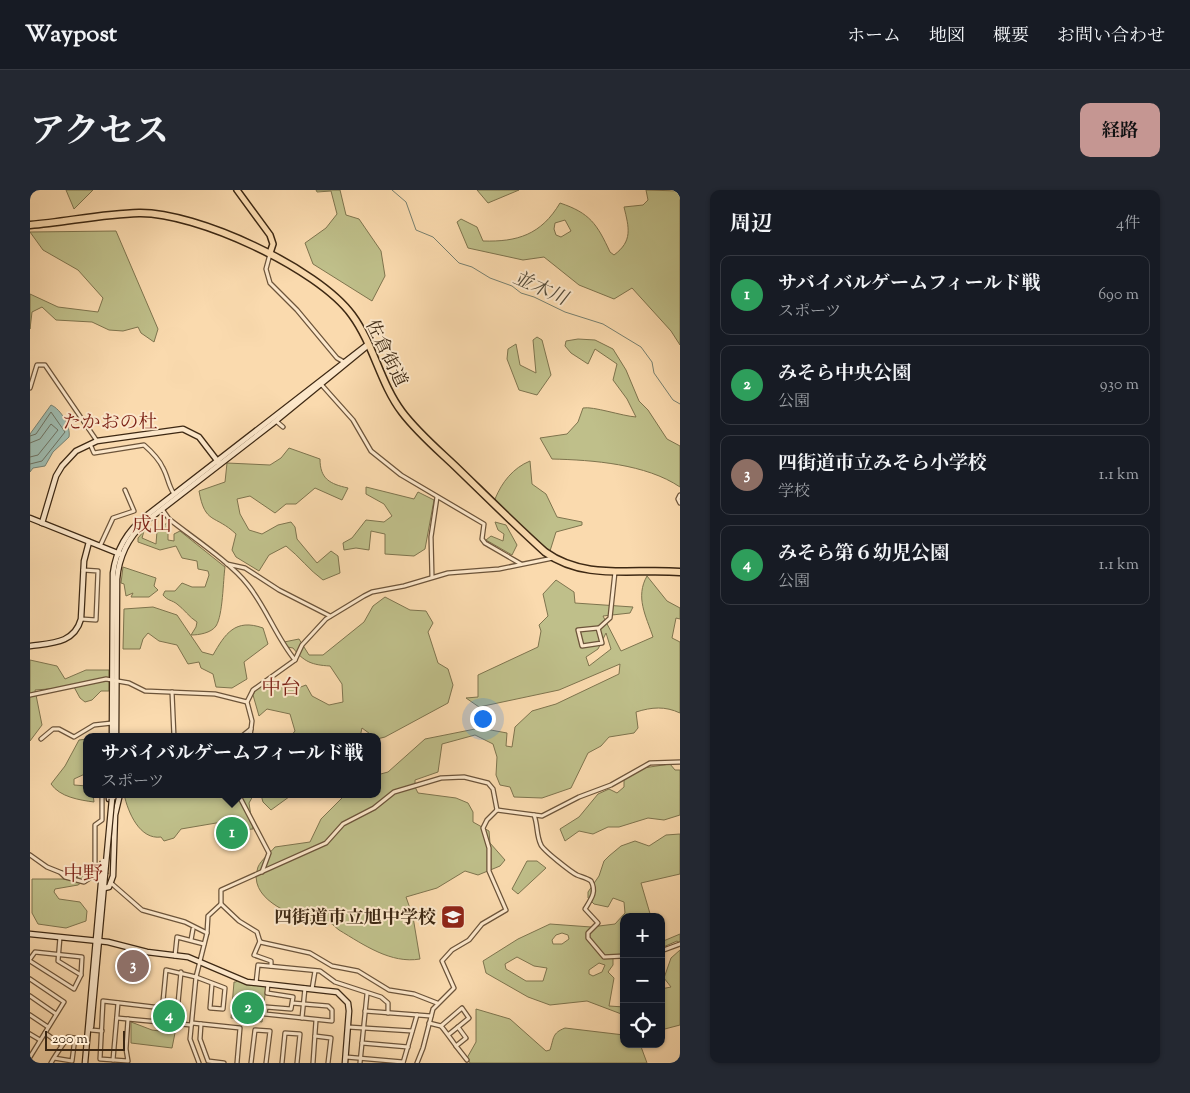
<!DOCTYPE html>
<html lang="ja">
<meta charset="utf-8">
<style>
:root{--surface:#171b24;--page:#242831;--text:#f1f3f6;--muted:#9ea1a6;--line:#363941;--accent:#c59692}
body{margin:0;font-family:"Sorts Mill Goudy","Noto Serif JP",serif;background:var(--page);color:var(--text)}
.controls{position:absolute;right:15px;bottom:15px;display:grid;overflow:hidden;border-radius:10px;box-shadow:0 1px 4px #0004}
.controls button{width:45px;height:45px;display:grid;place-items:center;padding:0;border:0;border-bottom:1px solid var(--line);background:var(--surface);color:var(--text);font:25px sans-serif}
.scale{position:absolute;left:15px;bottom:12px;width:80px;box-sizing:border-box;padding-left:5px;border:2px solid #3d2813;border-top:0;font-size:14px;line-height:18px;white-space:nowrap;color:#3d2813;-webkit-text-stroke:4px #fce7ca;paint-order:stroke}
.you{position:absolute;left:452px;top:528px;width:18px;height:18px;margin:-12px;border:4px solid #fff;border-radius:50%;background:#1a73e8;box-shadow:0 0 0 8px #1a73e833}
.badge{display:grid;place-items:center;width:32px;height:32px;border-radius:50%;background:var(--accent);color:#fff;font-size:16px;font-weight:700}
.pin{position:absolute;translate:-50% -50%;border:2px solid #fff;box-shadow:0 1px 5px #0006}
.popup{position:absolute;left:53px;top:543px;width:298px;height:65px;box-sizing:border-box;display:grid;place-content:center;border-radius:10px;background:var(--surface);filter:drop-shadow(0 1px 4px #0005);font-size:16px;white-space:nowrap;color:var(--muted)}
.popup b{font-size:19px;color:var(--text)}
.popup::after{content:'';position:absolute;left:50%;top:100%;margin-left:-10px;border:10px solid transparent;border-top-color:var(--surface)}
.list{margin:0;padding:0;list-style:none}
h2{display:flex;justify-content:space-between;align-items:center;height:65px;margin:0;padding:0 20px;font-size:21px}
h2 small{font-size:16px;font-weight:400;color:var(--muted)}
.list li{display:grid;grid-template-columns:32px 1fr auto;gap:15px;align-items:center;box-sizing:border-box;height:80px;margin:0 10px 10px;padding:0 10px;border:1px solid var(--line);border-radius:10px}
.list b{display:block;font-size:19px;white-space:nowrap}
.list p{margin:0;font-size:16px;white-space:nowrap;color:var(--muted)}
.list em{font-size:16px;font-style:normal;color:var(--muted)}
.icon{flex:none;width:28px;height:28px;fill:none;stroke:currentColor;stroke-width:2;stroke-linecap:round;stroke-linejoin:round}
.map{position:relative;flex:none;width:650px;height:873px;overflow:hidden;border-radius:10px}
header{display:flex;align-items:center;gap:30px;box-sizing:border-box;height:70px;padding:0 25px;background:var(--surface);border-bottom:1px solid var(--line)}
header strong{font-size:24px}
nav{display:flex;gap:28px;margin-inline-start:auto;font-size:18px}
.intro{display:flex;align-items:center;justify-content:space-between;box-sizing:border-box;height:120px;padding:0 30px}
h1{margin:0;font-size:35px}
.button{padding:12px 22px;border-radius:10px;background:var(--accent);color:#111;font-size:18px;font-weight:700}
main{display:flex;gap:30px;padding:0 30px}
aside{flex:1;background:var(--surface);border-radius:10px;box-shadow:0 1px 4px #0004}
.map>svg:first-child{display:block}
</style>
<header>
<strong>Waypost</strong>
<nav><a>ホーム</a><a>地図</a><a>概要</a><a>お問い合わせ</a></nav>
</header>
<div class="intro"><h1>アクセス</h1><a class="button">経路</a></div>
<main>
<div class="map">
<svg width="650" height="873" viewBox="0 0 650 873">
<rect width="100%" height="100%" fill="#fadaae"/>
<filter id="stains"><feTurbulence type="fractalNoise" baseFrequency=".004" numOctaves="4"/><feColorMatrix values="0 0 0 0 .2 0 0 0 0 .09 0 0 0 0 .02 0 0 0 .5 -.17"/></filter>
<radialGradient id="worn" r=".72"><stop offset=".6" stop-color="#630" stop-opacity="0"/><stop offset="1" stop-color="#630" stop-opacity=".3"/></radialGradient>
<!-- green -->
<g fill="#bfbf8a" stroke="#7e744e" fill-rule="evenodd">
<path d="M36,0H63L44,19Z"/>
<path d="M286,0H310L316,25L329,29L351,61L355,86L342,111L283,74L275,53L296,38L307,24L301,1L287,2Z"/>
<path d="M447,0H489L458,13Z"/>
<path d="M616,0L650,1V155L641,141L602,98L584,109L549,95L514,67L493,70L438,58L427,32L431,29L447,37L453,51C487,52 511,45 530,13C560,23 567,34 580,62L584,65C603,51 599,38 594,17L613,15L618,10ZM535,30L541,41L531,47L526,45L524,39L525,33Z"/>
<path d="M86,41L128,139L124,152L111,143L108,137L93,141L79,140L62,132L26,130L12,117L2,122L0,139V104L28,117L68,122L73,108L48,80L13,60L0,42Z"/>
<path d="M507,147L512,150L521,185L507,205L489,200L477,169L478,159L486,154L490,175L506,183L503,150Z"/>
<path d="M548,149L565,150L583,159L596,180L609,211L618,220L637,249L650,256V297C616,274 563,270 522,269L510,248L537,244L548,232L553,218C563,216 592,226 606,227L597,209L583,190L587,174L565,159L558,174L541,163L535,156L536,151Z"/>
<path d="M259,258L290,269C290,289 300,294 318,298L312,310L285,298L266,314H256L245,323L220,306L207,309L210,324L219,340L232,344L248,335L261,332L265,337L267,349L287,373L301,361L308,366L310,383L293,390C279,380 270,367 256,356L239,365L229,381L206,367L202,360L206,344C185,324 175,335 169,301L195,292L197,273L240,275L251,268Z"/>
<path d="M500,271L502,294L516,304L527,327L552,332V335L526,342L520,361L481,327L465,309C472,292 483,278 500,271Z"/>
<path d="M336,297L384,309L388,302L404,310L395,359L384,366L355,364V344L341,341L339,360L326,358L314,360L313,353L322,348L336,330L354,332L362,326L354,314L336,304Z"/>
<path d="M138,332V350L144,351V344L150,341L195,377C193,391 193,425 186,436C181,443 169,445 161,445L166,437L167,432C159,427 154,419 147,414C142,410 138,411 133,405L135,401H145L152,393L162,397H175L179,385L178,381L168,379L167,371L152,368L146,356L130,360L108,352V348L114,341L112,348L126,354L127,341Z"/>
<path d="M465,332L476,335L487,355L482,365L456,350L461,346L473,351L474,344L468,340Z"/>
<path d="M93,377L126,388L124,396L128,400L119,407H101L103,403L96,406L94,394L91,393Z"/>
<path d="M617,386L637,411L650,418V429L646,428L642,448L650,452V523C635,516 622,517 606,522L608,538L604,543L579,547L571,556L558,563L541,598L512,608L484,607L480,597L470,595L466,585L467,567L463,554L445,545L412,554L408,582L385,590V597L388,603L426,608L438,613L443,622V632L459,641L460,653L475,670L470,676L448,685L435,681L407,698L376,707L383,727L390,769C361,774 334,755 309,740C306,738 303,734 300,733C295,731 287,732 281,731C259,724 217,708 228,677C231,670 240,663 245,657L280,652L291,629L316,604H347V585L358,582L395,549L450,538L477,543L476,556L482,557L485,537L502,521L526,514L589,484L590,474L529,500L449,517L436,508L448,507V485L508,457L511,441L509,435L518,426L513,404L526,390L544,402L545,413L603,417L600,423L573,426L591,461L623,447C616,426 605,407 617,386ZM576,443L581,459L559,476L556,467L568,459Z"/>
<path d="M355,407L380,420L396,421L403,433L398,442L408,473L418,479L423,495L418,513L355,547L347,549L332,538L330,547H260L265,541L260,524L237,519L229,526L223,505L226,499L244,491L268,498L276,495L282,506L299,515L313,512L312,494L300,476C282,475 274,472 263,458L257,457L254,452L269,449L279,465H293L334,432L343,416Z"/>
<path d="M123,417L147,425L172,462L183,465C195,444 205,428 233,438L238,454L214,472L217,489L202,498L186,497L183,484L171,478L169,472L158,474L147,455L129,451L118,443L113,449L110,459H93L94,419Z"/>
<path d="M0,470L27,476L35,489L56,480H79V501H71L62,510L55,512L50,508L44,497L5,500L12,535L0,551Z"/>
<path d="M57,549V583L44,589V595L57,596V604H63L64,612C49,610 30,607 21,594L35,576L49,550Z"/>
<path d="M640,574L645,580H650V625L634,630L618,628L589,637H578L563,644L549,641L535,651L530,639L549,627L568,604L579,599L587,603L594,597V590L613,578Z"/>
<path d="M94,604H224L219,613L223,639L208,640L192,632L151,639L144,648L134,651L131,647C110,650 98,623 94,604Z"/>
<path d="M263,604L241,620L233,612L231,605Z"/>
<path d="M650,644V684L611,693L621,727H594V766L583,768V775L578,782L584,788L579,816L594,817V825L557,811L520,815L498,807L456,783L453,771L488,749L520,734L561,737L585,734L595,723L594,712L583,708L578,717L564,714L558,708V702L569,686L574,671L579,666L591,656L605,651L619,656L636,645ZM532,743L538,745L539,749L532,754H523L522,750L526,745ZM487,767L504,776L517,778L513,791H496L476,779L475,774ZM569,773L575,775L572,782L563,786L559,784V780Z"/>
<path d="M497,671H507L516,678L488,704L482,699Z"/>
<path d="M66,682L48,695L25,699L24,702L29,709L50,712L57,721L56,731L36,738L8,734L2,723V689H41Z"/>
<path d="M650,744V753L647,751L631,758V752Z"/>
<path d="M650,760V835L631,840V799L641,797L634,788L641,768Z"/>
<path d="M207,790L217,795L236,796L232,832L201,828L204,792H206Z"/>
<path d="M134,819L146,820L145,832L132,831Z"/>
<path d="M446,819L480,829L516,861L520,860C524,848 522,843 535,838L594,845V854H610L617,873H440L437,868L446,852Z"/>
<path d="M101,832L122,840L145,843L142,858L101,853Z"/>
</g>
<!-- water -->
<path fill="#9ebaae" stroke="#778070" d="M21,215C31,219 41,237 39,247L23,262L15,276L3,278L0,282V244Z"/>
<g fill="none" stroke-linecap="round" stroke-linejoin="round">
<!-- shore -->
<g stroke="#6e7160" stroke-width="1">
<path d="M0,246L6,244L21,222L35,242L12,271L0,274"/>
<path d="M0,253L10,249L21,234L28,240L8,265L0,267"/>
</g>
<!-- stream -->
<path stroke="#778070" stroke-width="1" d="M362,0L376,12L386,40L403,47L429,73L442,77L460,88L482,96L491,103L504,107L535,122L573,134L611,157L622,172L624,183L643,210L650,214"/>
<defs>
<g id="street">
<path d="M240,64L236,79L240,93L267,120L307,168L314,172"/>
<path d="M290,193L323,230L341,261L371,285L454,334L452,349L455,353L491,374"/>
<path d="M0,198L7,175H15L67,251"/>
<path d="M246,231L253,237"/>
<path d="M60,254L64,263L114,255C122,262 129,269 133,278C138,287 138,295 144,304"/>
<path d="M650,305L648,309L650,313"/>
<path d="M132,319L139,329C163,348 200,372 218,395C237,419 246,447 265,470"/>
<path d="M70,356L83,328L104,321L95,300"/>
<path d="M197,374L215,378L249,400L300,426"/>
<path d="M402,387L401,347L407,307"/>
<path d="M51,429L66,430L68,381L53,380"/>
<path d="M568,438L572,453L552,456L548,440Z"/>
<path d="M569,438L580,428L585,382"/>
<path d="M142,502L144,547"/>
<path d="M0,505L76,489L99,493L115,501L185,504L217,512"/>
<path d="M211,547L221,539"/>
<path d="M220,547L222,531L217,512L223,500L265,470L272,455L296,429L334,406L342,402L374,396L418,383L469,379L523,368"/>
<path d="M11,549L23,539H29L44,547L64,535L82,533"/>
<path d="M208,604L239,663L232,682"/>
<path d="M467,620L512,626L549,607L581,595L620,573L650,572"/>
<path d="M504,625C508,635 506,645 511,655C513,660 541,682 547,685C552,687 557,688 561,691C567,702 561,709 555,719L568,733L558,743V748L574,767L594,766"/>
<path d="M0,665L17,677L42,687L65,676V635L72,630V604"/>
<path d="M31,683L35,687L54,692L63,686H72"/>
<path d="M81,693L112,720L155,732L177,743"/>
<path d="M191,714L209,731L227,742L230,752L280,763L302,776L328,781L359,800L384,804L407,813"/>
<path d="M30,747L28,771L51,785"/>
<path d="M161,750L163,739"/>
<path d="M230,751L224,765L241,771V776"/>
<path d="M631,761L650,754"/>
<path d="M145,766L147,747L174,754"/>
<path d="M0,769L5,762L52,767L51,785L44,799L0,771"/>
<path d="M0,789L34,812L0,867"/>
<path d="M226,793L228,775L290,781L305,792L351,807L358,813V823"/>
<path d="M238,794L237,803L263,807L261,819L236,817L235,824L302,831V820L298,816L262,813"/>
<path d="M282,799L285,781"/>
<path d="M0,806L26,824"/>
<path d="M335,821L401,826"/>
<path d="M0,825L18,837"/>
<path d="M87,828L161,835"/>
<path d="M272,828L275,798"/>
<path d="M98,829L96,859L98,871L70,869L73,811L132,818"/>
<path d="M131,832L136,780L166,787L177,743L178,726L191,714V700L296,653L313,634L344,618L364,602L411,588L434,587L458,593L463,599L467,620"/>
<path d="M162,833L210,838L207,873"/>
<path d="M399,833L411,836C416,842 421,849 426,856L436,848L428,837L418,845"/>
<path d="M146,834L151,782"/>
<path d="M171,834L170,849L178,871L194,873"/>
<path d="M411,836L432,818L439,828L428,837"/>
<path d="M318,837L382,841"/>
<path d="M61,840L72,841"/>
<path d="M15,843L32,855"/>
<path d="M0,844L10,850"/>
<path d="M285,846L301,848L298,873"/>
<path d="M332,853L378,857"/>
<path d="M426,856L437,870"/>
<path d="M316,867L373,872"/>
<path d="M83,870L88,813"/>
<path d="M21,873C26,864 32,856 38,847L45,848L42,871L24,868"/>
<path d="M169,873L160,849L166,787L195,798L193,819L180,818L182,794"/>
<path d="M221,873L225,840L240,841L236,873"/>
<path d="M252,873L255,843L270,844L267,873"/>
<path d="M283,873L286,830"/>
<path d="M330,873L337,804"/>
<path d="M373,873L387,825"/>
<path d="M387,873L393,858L403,819L424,798L412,771L422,760L439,750L452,734L476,720L459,681V658L453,638L457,630L467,620"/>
</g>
<g id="secondary">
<path d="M0,328L90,364"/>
<path d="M12,333L26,286L32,276L46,261L67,251L153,239L169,247L189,273"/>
<path d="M0,456C21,453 44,454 51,429L54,371L59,352"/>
<path d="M82,547L83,383C86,360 97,341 116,326L338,154"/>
<path d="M86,547L87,389C89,366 98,348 114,333L242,234L336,157"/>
<path d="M79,609V604"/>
<path d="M74,698L79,697L83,686L85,625L90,604"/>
<path d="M0,744L78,752L117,762L158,767L217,792L307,802L318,813L319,821L315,873"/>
<path d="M61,837L75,684"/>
<path d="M55,873L72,682"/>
</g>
<path id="primary" d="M207,0L240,45L243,54L240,63"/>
<path id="highway" d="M0,35C36,32 72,24 109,23C166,22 288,78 322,125C344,155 350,193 372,222C387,242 407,259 425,276C455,305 484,334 515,362C555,391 604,378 650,382"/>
</defs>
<!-- street casing -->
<use href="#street" stroke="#6c543a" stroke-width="5.5"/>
<!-- secondary casing -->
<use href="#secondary" stroke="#3d2813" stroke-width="7"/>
<!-- primary casing -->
<use href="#primary" stroke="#3d2813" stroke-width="8"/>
<!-- highway casing -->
<use href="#highway" stroke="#3d2813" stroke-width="9"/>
<!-- street -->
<use href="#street" stroke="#fce7ca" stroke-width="3"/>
<!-- secondary -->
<use href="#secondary" stroke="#fce7ca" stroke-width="4.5"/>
<!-- primary -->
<use href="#primary" stroke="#fadaae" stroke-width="5"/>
<!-- highway -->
<use href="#highway" stroke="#fadaae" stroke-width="6"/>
<defs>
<g id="secondary-bridge">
<path d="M72,682L73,671"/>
<path d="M75,684L82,609"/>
</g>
</defs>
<!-- secondary-bridge casing -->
<use href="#secondary-bridge" stroke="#3d2813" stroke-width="7" stroke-linecap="butt"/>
<!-- secondary-bridge -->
<use href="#secondary-bridge" stroke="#fce7ca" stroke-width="4.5"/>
</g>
<!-- icons -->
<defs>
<symbol id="school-square" viewBox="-11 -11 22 22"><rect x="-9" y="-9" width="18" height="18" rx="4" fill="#8f2418" stroke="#fce7ca"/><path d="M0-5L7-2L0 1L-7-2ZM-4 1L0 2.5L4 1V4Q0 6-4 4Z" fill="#fff"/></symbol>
</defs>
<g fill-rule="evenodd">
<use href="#school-square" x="409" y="713" width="28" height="28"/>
</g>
<g text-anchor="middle" stroke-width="4" stroke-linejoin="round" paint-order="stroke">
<!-- street labels -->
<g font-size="18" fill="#3d2813" stroke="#fce7ca">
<text transform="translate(357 163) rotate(64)" y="6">佐倉街道</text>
</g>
<!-- poi labels -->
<g font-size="18" font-weight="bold" fill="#3d2813" stroke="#fce7ca" text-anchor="end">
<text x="406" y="733">四街道市立旭中学校</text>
</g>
<!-- water labels -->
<g font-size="19" font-style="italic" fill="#554c3a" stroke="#fce7ca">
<text transform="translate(511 97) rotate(24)" y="7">並木川</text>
</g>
<!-- neighbourhood labels -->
<g font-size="19" fill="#7a1f14" stroke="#fce7ca">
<text x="80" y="238">たかおの杜</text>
</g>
<!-- quarter labels -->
<g font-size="20" fill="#7a1f14" stroke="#fce7ca">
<text x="122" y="341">成山</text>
<text x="251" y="504">中台</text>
<text x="53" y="690">中野</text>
</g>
</g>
<rect width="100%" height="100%" filter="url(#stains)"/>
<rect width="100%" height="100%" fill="url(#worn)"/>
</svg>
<div class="controls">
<button>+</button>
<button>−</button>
<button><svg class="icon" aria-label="locate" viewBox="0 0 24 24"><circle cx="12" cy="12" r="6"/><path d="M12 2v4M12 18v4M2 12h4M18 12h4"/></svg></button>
</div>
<div class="scale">200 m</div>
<div class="you"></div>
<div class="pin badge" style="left:202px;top:643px;background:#2e9e5b">1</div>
<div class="popup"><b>サバイバルゲームフィールド戦</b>スポーツ</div>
<div class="pin badge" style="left:218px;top:818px;background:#2e9e5b">2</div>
<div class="pin badge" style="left:103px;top:776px;background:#8d6e63">3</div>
<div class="pin badge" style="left:139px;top:826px;background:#2e9e5b">4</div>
</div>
<aside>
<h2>周辺<small>4件</small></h2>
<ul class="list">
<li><span class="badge" style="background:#2e9e5b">1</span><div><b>サバイバルゲームフィールド戦</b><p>スポーツ</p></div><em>690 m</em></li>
<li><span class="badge" style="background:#2e9e5b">2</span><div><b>みそら中央公園</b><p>公園</p></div><em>930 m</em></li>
<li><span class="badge" style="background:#8d6e63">3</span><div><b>四街道市立みそら小学校</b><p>学校</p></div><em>1.1 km</em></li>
<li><span class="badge" style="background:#2e9e5b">4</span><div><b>みそら第６幼児公園</b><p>公園</p></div><em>1.1 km</em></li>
</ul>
</aside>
</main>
